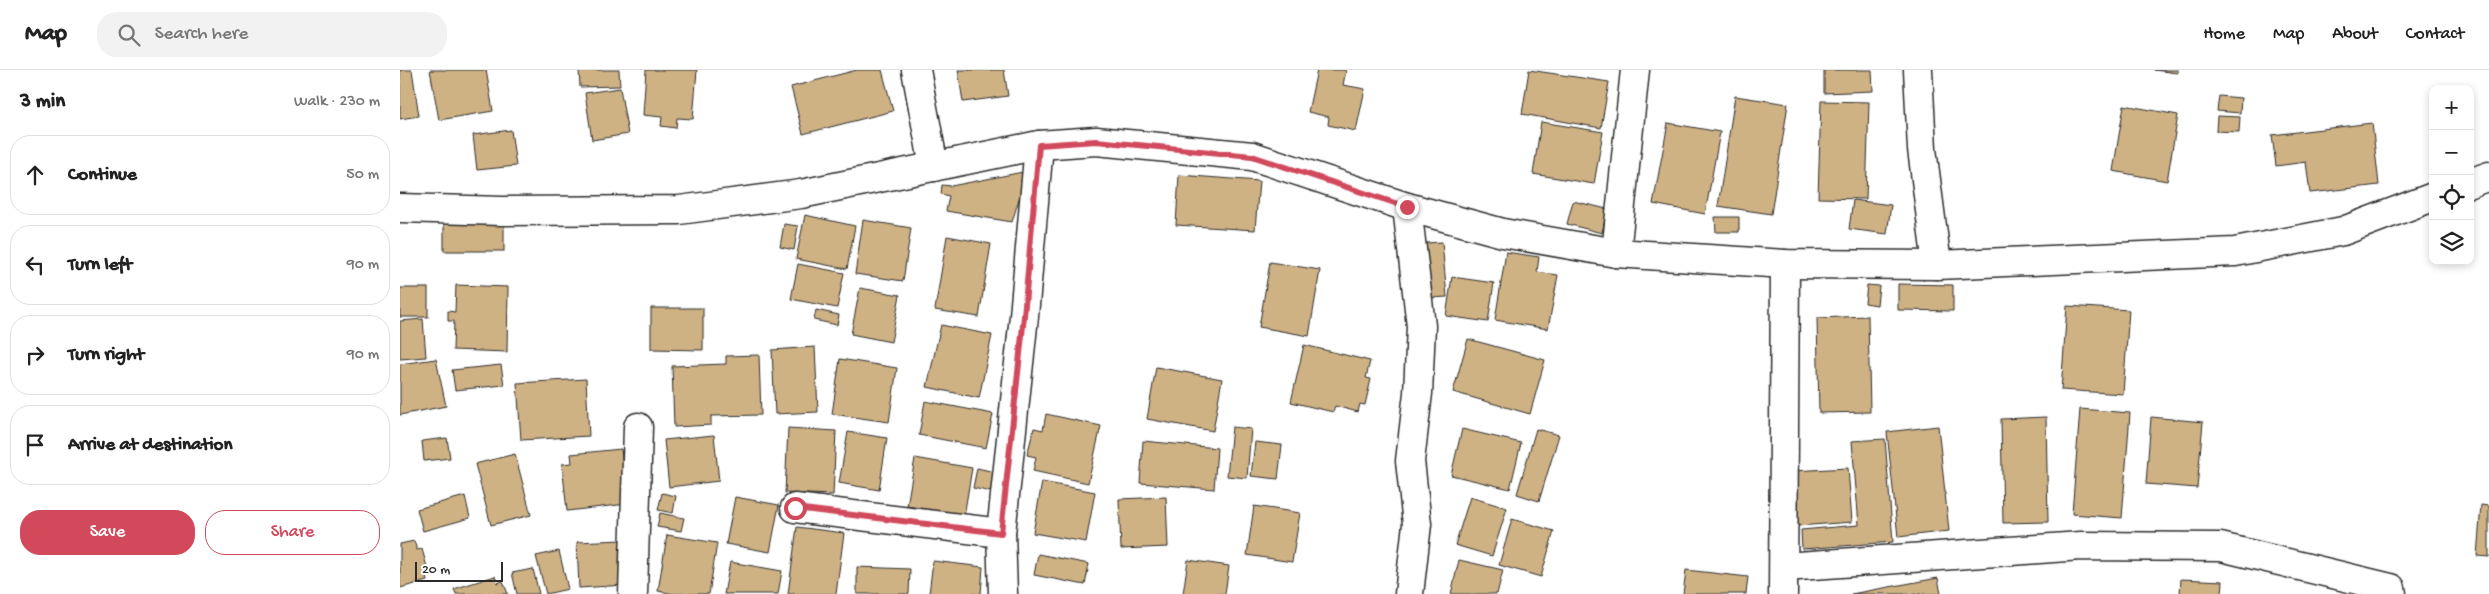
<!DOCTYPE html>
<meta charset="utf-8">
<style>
:root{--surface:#fff;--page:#f2f2f2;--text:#222;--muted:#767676;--line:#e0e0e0;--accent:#d1495b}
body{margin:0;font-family:"Gochi Hand",sans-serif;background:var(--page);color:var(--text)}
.controls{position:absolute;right:15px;top:15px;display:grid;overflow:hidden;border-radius:10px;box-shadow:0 2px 8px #0003}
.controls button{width:45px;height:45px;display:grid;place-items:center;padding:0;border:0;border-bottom:1px solid var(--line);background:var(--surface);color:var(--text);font:25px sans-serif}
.scale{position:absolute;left:15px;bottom:12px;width:88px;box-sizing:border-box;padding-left:5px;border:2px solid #2b2b2b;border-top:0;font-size:14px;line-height:18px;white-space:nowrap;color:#2b2b2b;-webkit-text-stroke:4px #fff;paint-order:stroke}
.stop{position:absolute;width:15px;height:15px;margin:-11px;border:4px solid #d1495b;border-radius:50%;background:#fff}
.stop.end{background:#d1495b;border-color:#fff;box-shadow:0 1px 5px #0008}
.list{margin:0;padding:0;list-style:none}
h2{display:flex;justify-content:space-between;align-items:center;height:65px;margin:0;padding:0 20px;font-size:21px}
h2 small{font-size:16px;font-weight:400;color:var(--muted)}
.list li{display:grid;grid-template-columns:32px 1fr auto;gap:15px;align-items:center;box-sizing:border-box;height:80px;margin:0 10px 10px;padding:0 10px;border:1px solid var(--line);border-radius:20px}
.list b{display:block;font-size:19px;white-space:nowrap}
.list em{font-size:16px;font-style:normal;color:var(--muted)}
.actions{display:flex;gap:10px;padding:15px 20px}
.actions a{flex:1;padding:11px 0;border:1px solid var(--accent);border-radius:20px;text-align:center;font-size:18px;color:var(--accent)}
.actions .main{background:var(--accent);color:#fff}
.icon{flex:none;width:28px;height:28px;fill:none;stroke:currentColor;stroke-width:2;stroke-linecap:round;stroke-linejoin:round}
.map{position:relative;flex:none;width:2089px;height:524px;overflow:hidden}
header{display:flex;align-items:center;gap:30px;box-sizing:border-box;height:70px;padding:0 25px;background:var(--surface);border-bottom:1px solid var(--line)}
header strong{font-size:24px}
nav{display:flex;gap:28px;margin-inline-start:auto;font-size:18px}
.search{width:350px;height:45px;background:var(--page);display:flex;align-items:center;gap:12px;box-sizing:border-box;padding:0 18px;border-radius:20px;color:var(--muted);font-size:19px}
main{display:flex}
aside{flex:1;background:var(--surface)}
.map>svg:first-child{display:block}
</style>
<header>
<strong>Map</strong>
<div class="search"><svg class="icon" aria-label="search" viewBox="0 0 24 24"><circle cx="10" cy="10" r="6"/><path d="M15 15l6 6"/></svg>Search here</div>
<nav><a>Home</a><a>Map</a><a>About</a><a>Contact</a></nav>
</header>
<main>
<aside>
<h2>3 min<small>Walk · 230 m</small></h2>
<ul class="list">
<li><svg class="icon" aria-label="ahead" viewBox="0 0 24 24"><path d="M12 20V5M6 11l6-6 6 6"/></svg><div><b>Continue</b></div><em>50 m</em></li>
<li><svg class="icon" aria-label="left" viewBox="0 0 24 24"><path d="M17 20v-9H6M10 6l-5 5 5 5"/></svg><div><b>Turn left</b></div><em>90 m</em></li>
<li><svg class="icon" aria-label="right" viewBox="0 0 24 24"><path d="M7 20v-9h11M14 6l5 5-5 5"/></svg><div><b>Turn right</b></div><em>90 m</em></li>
<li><svg class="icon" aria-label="arrive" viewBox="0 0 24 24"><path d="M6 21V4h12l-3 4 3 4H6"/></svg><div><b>Arrive at destination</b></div></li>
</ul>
<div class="actions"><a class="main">Save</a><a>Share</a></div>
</aside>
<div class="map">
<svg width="2089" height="524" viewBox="0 0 2089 524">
<rect width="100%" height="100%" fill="#fff"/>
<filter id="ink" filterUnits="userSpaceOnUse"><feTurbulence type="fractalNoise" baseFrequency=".02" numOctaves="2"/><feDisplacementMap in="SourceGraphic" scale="10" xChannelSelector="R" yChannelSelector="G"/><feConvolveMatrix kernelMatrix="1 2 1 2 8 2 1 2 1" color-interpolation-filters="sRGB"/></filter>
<g filter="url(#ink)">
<!-- building -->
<g fill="#cfb284" stroke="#2b2b2b">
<path d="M0,0H12L19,46L0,49Z"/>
<path d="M30,0H86L93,41L39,50Z"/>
<path d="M179,0H219L220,16L180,17Z"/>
<path d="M246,0H297L293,49L277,48L276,58L261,56L262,47L243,45Z"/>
<path d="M457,0H482L493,41L403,64L391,17Z"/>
<path d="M558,0H604L608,26L563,32Z"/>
<path d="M917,0H946L943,15L965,19L956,61L928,55L929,47L908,42Z"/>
<path d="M1129,0L1209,12L1201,58L1122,44Z"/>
<path d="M1424,0H1472L1473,21L1424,23Z"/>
<path d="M1754,0H1778L1777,3Z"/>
<path d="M220,18L228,64L192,70L185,23Z"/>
<path d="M1335,26L1388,34L1371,144L1318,136Z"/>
<path d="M1819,26L1841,28L1840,43L1817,41Z"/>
<path d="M1421,31L1469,32L1466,129L1418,128Z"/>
<path d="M1724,35L1778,45L1767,111L1713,101Z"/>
<path d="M1817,46L1840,47L1839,62L1816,61Z"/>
<path d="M1141,52L1203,62L1194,114L1133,104Z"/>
<path d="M1268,53L1320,62L1305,144L1253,134Z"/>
<path d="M1972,53L1979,115L1910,123L1906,92L1876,96L1872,65Z"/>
<path d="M111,60L116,96L77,100L73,65Z"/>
<path d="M623,102L621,112H624L612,152L546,141L549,126L541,124L542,115L551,116Z"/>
<path d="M779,105L859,111L855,160L776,155Z"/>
<path d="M1453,130L1491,135L1487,164L1449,159Z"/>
<path d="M1173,131L1207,139L1202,163L1167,154Z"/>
<path d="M405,145L455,156L447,199L396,189Z"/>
<path d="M1315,147H1339V162H1316Z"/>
<rect x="44" y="150" width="60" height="31"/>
<path d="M463,150L511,158L503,211L455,204Z"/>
<path d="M384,154L398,156L394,180L380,177Z"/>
<path d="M547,166L591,174L579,247L535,240Z"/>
<path d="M1042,172L1047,227L1031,228L1026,173Z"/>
<path d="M1106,182L1139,187L1137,202L1158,205L1148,259L1095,250Z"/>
<path d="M870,192L920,200L909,266L859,257Z"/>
<path d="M398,194L444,203L437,238L391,229Z"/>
<path d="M1052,207L1094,213L1088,252L1046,246Z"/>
<path d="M1498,214L1553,215V241L1498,240Z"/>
<path d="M56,215L108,217L107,282L53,280L54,251H48V241L55,242Z"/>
<path d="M1467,215L1479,216L1477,235L1465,233Z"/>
<rect x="0" y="218" width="28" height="29"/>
<path d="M460,218L500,225L491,272L451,264Z"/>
<path d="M1667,236L1729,240L1723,324L1661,320Z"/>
<path d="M251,238H303V280L251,279Z"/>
<path d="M416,240L439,245L437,255L414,250Z"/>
<path d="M1468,246L1470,342L1419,343L1417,248Z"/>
<path d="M23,249L26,287L0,289V251Z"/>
<path d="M541,255L592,265L579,328L527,317Z"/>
<path d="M1068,269L1145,290L1130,344L1053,322Z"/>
<path d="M904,275L970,291L966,308L971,309L965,335L960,334L958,342L935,336L933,342L891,332Z"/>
<path d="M415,277L418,342L375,344L372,280Z"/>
<path d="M359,285L361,345L311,346V355L274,357L272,296L326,294V286Z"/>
<path d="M36,289L46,336L0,345V294Z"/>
<path d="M440,289L497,298L489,352L432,344Z"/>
<path d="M101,295L104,315L55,320L52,300Z"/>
<path d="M756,297L822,309L813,361L747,349Z"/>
<path d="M186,309L189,366L121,370L117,313Z"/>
<path d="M525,331L593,344L586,378L519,365Z"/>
<path d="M1680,339L1730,343L1722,448L1672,444Z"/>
<path d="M646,344L701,356L688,413L633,401L636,387L627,385L634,358L643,360Z"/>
<path d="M1646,347L1648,452L1603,453L1601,349Z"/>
<path d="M1751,347L1803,352L1797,418L1746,414Z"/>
<path d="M1538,356L1549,461L1498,467L1487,362Z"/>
<path d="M832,357L851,359L847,408L827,406Z"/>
<path d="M388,358L436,361L433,425L385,423Z"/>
<path d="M1062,359L1121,373L1110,419L1051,405Z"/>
<path d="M1136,359L1159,365L1139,431L1117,424Z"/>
<path d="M448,362L487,368L479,420L439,413Z"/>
<path d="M314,365L319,411L269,417L264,370Z"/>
<path d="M47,368L50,388L24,391L22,371Z"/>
<path d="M1485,369L1493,472L1402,479L1401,460L1459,455L1452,371Z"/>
<path d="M743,371L817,378L814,419L740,413Z"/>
<path d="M855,372L882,375L878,409L851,406Z"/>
<path d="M221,379L227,434L167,441L162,394L172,393L171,384Z"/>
<path d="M115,384L131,445L91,455L75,394Z"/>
<path d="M515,388L572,398L564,446L507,436Z"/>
<path d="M577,398L595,402L591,422L573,418Z"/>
<path d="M1448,398L1452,452L1397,456L1393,401Z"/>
<path d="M642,412L695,422L686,472L633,463Z"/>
<path d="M262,423L276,426L273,443L258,440Z"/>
<path d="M65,426L70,448L23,461L17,439Z"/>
<path d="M335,427L379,435L370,482L326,474Z"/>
<path d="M766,427L768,477L721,479L719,429Z"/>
<path d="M1070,427L1107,438L1092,486L1055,475Z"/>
<path d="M2081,435L2089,436V487L2077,486Z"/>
<path d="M854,436L900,443L892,492L847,485Z"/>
<path d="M260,443L284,448L281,461L257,457Z"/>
<path d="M1112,449L1154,461L1141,507L1099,495Z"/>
<path d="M397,457L444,463L436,524H388Z"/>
<path d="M267,465L317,473L309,524H274L258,521Z"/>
<path d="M222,470L225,515L179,518L177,472Z"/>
<path d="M14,471L17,480L22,479L27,497L24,498L27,511L0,518V474Z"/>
<path d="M159,481L168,519L146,524L136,486Z"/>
<path d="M638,484L689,494L685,515L634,505Z"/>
<path d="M788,490L829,496L825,524H783Z"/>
<path d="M1059,490L1103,500L1097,524H1051Z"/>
<path d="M533,491L583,497L581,524H529Z"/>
<path d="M330,492L382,501L378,524H324Z"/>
<path d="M457,497L510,499L509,524H457Z"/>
<path d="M133,499L139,524H117L112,503Z"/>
<path d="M1286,500L1348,507L1346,524H1283Z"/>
<path d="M95,506L97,513L103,511L108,524H56L54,519Z"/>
<path d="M1538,508L1541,524H1451Z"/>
<path d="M1781,509L1823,511L1822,524H1780Z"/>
</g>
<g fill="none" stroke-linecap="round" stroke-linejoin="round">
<defs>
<g id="minor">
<path d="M516,0L534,97"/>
<path d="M1518,0L1522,79L1537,195"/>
<path d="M1007,137L1021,256L1018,323L1010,391L1017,454L1009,524"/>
<path d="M1216,183L1235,0"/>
<path d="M395,438L601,463"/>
<path d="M1384,497L1681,476L1821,477L1991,518L1992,524"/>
<path d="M233,524L238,357"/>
<path d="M603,524L601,463L624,246L639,75"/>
<path d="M1383,524L1385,194"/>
</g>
<g id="tertiary">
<path d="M2070,113L2089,106"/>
<path d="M0,138L102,141L279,140L401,124L639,75L696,71L852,86L1007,137L1103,163L1216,183L1385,194L1537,195L1835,182L1943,161L2033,127"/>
</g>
</defs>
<!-- minor casing -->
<use href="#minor" stroke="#2b2b2b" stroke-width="31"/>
<!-- tertiary casing -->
<use href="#tertiary" stroke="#2b2b2b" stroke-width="31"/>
<!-- minor -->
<use href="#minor" stroke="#fff" stroke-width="28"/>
<!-- tertiary -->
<use href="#tertiary" stroke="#fff" stroke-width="28"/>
</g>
</g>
<g fill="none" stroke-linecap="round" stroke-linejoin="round" filter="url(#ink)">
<!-- route -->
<path stroke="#d1495b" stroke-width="6" d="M395,438L601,463L624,246L639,75L696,71L852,86L1007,137"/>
</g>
</svg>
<div class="controls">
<button>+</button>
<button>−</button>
<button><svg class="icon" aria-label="locate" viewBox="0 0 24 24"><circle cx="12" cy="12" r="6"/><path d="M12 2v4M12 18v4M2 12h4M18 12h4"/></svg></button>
<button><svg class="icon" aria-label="layers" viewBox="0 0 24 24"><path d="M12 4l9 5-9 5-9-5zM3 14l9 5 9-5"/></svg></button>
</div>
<div class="scale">20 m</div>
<div class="stop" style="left:395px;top:438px"></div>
<div class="stop end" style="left:1007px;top:137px"></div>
</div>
</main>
